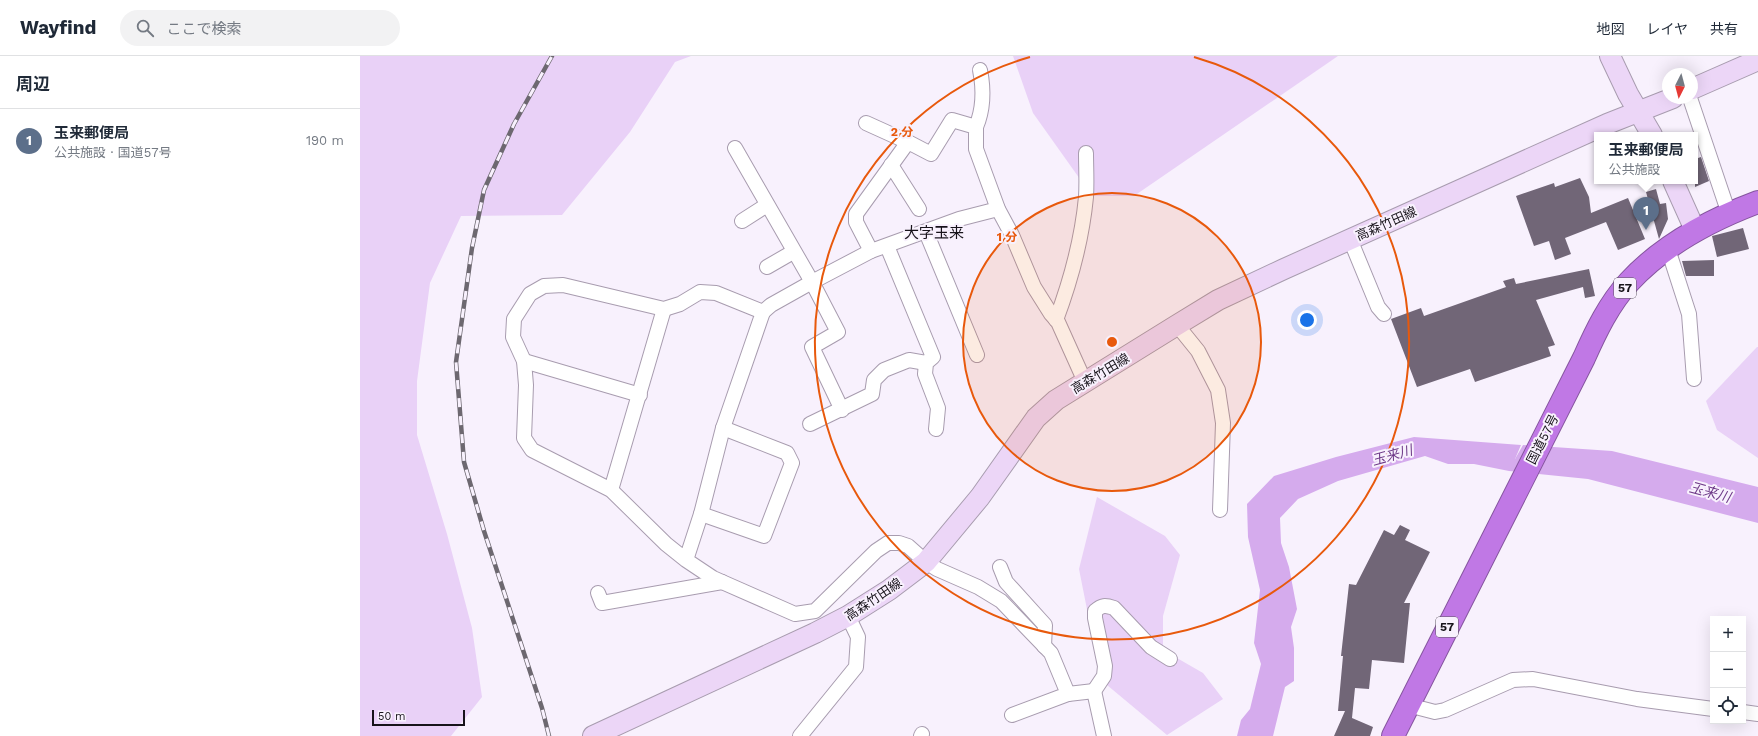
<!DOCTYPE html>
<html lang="ja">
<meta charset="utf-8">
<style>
:root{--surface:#fff;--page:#f2f2f3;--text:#1f2937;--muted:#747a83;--line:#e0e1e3;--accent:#538820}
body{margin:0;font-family:"Work Sans","Noto Sans JP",sans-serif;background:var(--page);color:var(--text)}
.controls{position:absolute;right:12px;bottom:12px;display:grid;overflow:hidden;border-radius:0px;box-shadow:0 4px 16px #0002}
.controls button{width:36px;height:36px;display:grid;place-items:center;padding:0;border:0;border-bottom:1px solid var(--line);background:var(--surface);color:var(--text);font:20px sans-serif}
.compass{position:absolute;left:1302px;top:12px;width:36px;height:36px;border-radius:50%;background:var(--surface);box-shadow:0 4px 16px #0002;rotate:186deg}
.scale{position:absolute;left:12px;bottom:10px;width:93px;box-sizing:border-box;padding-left:4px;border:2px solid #17131a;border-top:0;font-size:11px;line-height:14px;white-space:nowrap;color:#17131a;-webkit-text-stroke:3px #f8f1fd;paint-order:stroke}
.you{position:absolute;left:947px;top:264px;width:14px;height:14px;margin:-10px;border:3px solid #fff;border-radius:50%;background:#1a73e8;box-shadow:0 0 0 6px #1a73e833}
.badge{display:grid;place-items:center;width:26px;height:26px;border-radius:50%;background:var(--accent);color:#fff;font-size:13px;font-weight:700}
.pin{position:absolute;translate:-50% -33px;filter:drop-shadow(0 1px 2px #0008)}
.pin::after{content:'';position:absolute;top:21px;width:14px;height:12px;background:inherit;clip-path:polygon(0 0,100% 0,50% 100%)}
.popup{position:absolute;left:1234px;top:76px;width:104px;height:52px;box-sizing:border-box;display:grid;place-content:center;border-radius:0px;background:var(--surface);filter:drop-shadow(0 1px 3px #0005);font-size:13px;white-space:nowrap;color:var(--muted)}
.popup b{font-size:15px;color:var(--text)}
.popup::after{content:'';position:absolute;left:50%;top:100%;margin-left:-8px;border:8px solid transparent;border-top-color:var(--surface)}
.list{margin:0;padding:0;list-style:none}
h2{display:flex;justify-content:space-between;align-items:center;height:52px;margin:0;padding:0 16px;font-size:17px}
h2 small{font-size:13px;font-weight:400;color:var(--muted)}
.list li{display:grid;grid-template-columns:26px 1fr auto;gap:12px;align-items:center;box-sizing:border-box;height:64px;padding:0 16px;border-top:1px solid var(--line)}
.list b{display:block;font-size:15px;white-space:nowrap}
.list p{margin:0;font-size:13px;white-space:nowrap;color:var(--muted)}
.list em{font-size:13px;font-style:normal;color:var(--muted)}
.icon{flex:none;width:22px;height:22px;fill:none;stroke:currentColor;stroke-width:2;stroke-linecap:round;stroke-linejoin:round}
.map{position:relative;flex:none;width:1398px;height:680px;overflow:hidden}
header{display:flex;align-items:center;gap:24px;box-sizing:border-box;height:56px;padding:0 20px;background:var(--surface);border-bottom:1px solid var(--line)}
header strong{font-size:19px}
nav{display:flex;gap:22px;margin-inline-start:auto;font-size:14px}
.search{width:280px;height:36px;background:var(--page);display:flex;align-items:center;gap:10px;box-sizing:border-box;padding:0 14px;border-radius:22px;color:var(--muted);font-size:15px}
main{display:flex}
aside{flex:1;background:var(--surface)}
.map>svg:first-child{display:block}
</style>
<header>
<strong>Wayfind</strong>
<div class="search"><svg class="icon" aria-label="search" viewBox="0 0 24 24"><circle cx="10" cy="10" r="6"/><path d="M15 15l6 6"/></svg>ここで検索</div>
<nav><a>地図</a><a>レイヤ</a><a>共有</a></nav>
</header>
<main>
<aside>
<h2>周辺<small></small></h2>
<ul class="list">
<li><span class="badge" style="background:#5c6f8a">1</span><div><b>玉来郵便局</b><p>公共施設 · 国道57号</p></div><em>190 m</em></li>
</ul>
</aside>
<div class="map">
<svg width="1398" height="680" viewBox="0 0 1398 680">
<rect width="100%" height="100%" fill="#f8f1fd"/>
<!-- green -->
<g fill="#e9d1f7">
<path d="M0,0H331L315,6L270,76L202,159L101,160L70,227L57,325V379L87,478L112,572L122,641L91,680H0Z"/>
<path d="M653,0H978L774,140H732L673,57Z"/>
<path d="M1397,291H1398V402L1357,374L1346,345Z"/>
<path d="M737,441L805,480L820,499L803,560V594L843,617L863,643L807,679L741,624L719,513Z"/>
</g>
<!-- water -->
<path fill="#d5abed" d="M1054,381L1161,389L1155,403L1163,389L1252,395L1398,431V467L1228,423L1149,415L1114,408H1088L1065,400L978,425L938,443L920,462L921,487L929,511L937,553L931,571L934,592V625L925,631L913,680H877L881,664L890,653L901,608L894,587L900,534L888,481L887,448L914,420L976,401Z"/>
<!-- building -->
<g fill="#716677">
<path d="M1341,101L1349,125L1335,131V103Z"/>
<path d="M1220,122L1229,141L1231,157L1268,142L1285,183L1258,194L1246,166L1205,182L1211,198L1195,204L1189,185L1174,190L1156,140L1194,127L1195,131Z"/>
<path d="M1296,133L1300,148L1306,147L1308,163L1299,183L1286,136Z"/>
<path d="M1383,172L1389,193L1357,201L1352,180Z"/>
<path d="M1354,204V220H1326L1322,205Z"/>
<path d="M1229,213L1235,240L1225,242L1223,231L1176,244L1195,289L1188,291L1191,300L1115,326L1110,313L1057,331L1031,263L1061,252L1064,260L1146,231L1143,225L1154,222L1156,228Z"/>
<path d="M1040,469L1050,474L1045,484L1070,496L1044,547H1050L1044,607L1012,604L1009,633L995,632L992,662L1013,671L1010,680H974L985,655H978L983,600H981L989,528L996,529L1024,474L1034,479Z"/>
</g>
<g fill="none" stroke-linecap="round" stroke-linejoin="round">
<defs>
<g id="street">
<path d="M1330,42L1369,158"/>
<path d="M506,67L548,86"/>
<path d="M616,71C624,52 624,34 620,14"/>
<path d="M375,92L452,226L478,276L452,291L482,354"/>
<path d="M531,109L559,153"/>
<path d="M382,165L407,149"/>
<path d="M566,176L617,299"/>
<path d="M990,183L1018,251L1024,258"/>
<path d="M527,190L573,301L566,307L565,318L578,352L576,373"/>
<path d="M1308,193L1329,258L1334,323"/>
<path d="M511,195L496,166V158L548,86L571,98L592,64L616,71V93L638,153L652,179L674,231L691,258L698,266L725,326"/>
<path d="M407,211L433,196"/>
<path d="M403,256L411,249L452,226L511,195L599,163L638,153"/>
<path d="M696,264C711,224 722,183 726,141C727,126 726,111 726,97"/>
<path d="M817,269L838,295L858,334L863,367L860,454"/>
<path d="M164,305L280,339"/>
<path d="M450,368L512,338L514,324L524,314L549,304L566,307"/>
<path d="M251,434L304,253"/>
<path d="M341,458L404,480L432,407L427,397L363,372"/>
<path d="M326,504L341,458L363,372L403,256L356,237L340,236L320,248L304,253L203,229L184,230L170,238L154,263L153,281L164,305L166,329L164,382L172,394L251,434L306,488L326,504L353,522L435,558L455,555L516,495L528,487H539L548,490L566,506L577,513L618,531L641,545L691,597L708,638L652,659"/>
<path d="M640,511L646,526L685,569L684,590"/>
<path d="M238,537L242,547L362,526"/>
<path d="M734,635L744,620L745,610L735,562V555C742,549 745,549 754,552L791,591L810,603"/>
<path d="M708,638L734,635L744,680"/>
<path d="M1048,649L1075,656L1085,654L1153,624L1173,623L1277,643L1353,653"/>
<path d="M1383,656L1398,658"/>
<path d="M440,680L496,611L498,581L488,560"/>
<path d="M561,680L562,678"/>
</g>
<g id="secondary">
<path d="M1250,0L1268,38L1292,79"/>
<path d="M1332,33L1398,4"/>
<path d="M1313,125L1335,174"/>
<path d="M233,680L455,577L488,560L529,534L566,506L620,441L676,362L696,344L817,269L858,244L924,213L1247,68L1313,42"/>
</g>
<path id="highway" d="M1033,680L1224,302C1236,275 1249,248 1269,226C1304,188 1350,164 1398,146"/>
</defs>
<!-- street casing -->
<use href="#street" stroke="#a89caf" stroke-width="16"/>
<!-- secondary casing -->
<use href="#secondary" stroke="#a89caf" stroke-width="22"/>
<!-- highway casing -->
<use href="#highway" stroke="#85559e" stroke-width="24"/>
<!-- street -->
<use href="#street" stroke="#fff" stroke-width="14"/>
<!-- secondary -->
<use href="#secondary" stroke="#ecd6f7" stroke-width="20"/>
<!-- highway -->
<use href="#highway" stroke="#c078e5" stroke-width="22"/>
<defs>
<path id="rail" d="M189,680L182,652L124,475L104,406L96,306L112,192L124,134L154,68L192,0"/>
</defs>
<!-- rail casing -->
<use href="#rail" stroke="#6d6870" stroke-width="4.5"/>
<!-- rail -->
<use href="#rail" stroke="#f8f1fd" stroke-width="3" stroke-dasharray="9" stroke-linecap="butt"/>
</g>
<!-- distance rings -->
<circle cx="752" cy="286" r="149" fill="#e8590c" fill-opacity=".12"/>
<g fill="none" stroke="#e8590c" stroke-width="2">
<circle cx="752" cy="286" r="149"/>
<path d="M834 1A297 297 0 1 1 670 1"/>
</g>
<g text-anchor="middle" stroke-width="4" stroke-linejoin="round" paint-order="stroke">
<!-- shield labels -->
<g fill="#f8f1fd" stroke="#5a565e" stroke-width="1">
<rect x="1254" y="222" width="22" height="20" rx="3"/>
<rect x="1076" y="561" width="22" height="20" rx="3"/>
</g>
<g font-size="12" font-weight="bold" fill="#17131a">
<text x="1265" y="236">57</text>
<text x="1087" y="575">57</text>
</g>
<!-- street labels -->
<g font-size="13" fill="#17131a" stroke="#f8f1fd">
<text transform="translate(1026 167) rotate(-24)" y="5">高森竹田線</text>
<text transform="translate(740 317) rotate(-31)" y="5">高森竹田線</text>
<text transform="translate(1182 383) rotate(-63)" y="5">国道57号</text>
<text transform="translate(513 543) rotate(-34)" y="5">高森竹田線</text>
</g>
<!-- water labels -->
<g font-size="14" font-style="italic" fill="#6e3a88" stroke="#f8f1fd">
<text transform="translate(1032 399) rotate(-16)" y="5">玉来川</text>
<text transform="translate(1350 436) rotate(15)" y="5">玉来川</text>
</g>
<!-- quarter labels -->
<g font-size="15" fill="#17131a" stroke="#f8f1fd">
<text x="574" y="182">大字玉来</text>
</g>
</g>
<circle cx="752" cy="286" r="6" fill="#e8590c" stroke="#f8f1fd" stroke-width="2"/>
<g font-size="12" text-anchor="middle" font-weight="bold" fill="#e8590c" stroke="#f8f1fd" stroke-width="4" stroke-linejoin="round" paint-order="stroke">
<text x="542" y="80">2 分</text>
<text x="647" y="185">1 分</text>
</g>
</svg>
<div class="controls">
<button>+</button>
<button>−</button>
<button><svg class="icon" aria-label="locate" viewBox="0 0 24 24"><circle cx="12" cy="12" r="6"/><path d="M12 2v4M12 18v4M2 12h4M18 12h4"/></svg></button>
</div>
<svg class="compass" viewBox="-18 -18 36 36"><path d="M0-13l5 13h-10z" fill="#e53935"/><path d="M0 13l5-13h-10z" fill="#747a83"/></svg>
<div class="scale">50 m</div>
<div class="you"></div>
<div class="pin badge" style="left:1286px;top:174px;background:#5c6f8a">1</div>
<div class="popup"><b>玉来郵便局</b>公共施設</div>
</div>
</main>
